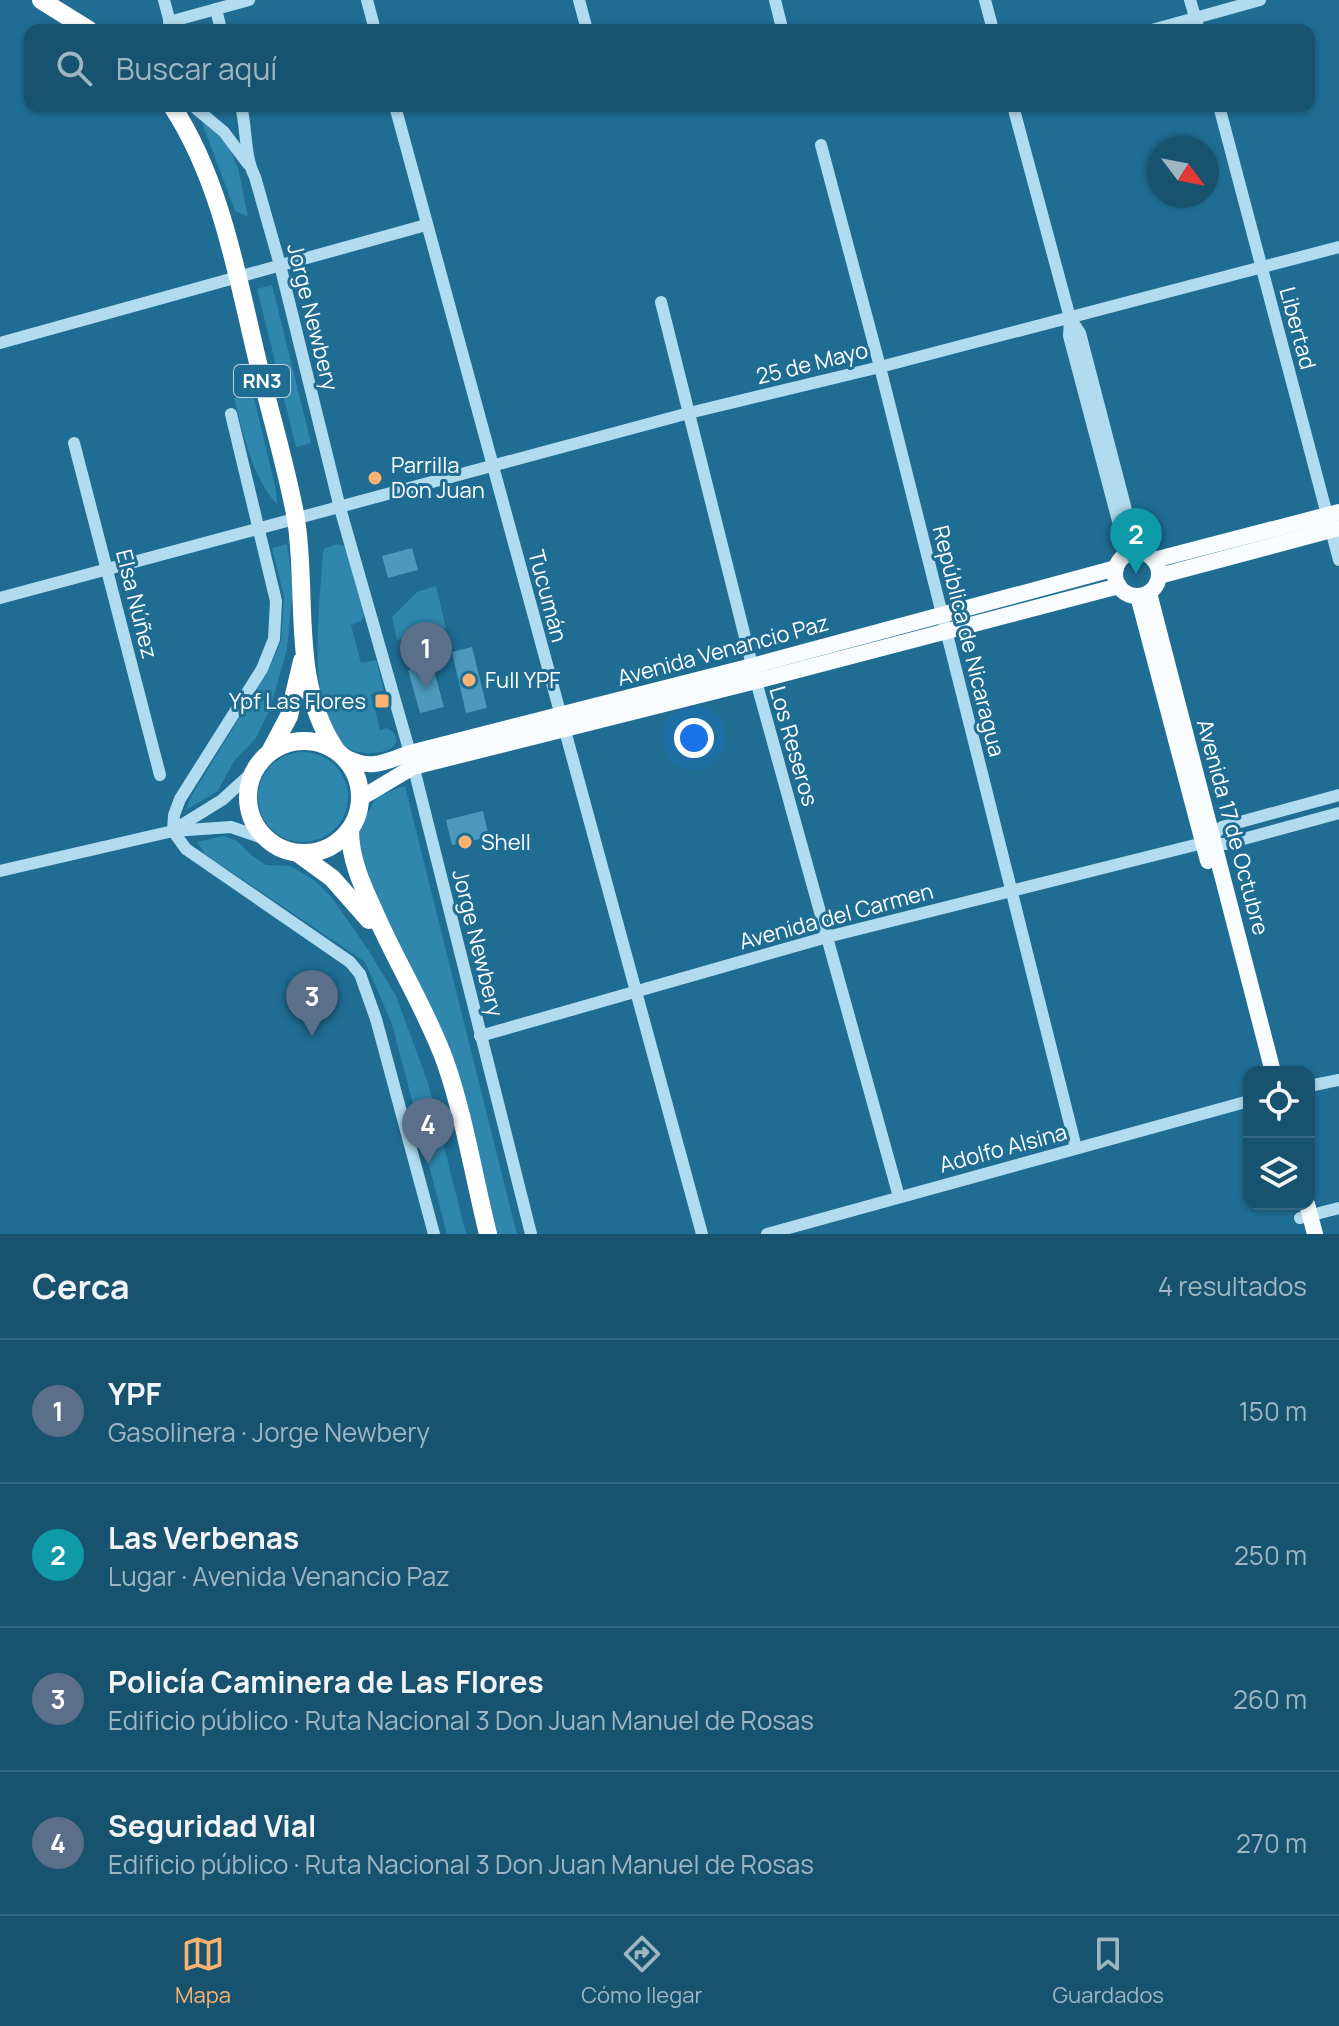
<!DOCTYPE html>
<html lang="es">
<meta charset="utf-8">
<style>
:root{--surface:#17526e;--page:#205873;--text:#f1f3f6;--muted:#9eb6c2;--line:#366981;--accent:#fcb271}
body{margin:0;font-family:Manrope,sans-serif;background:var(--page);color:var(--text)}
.controls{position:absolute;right:24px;bottom:24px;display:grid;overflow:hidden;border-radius:16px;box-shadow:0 2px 6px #0004}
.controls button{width:72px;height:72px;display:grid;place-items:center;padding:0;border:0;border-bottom:2px solid var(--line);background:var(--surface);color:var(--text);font:40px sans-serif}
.compass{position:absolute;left:1147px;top:136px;width:72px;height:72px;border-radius:50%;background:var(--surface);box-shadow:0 2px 6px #0004;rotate:122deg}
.you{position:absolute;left:694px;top:738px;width:28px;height:28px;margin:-20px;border:6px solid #fff;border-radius:50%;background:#1a73e8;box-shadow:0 0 0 12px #1a73e833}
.badge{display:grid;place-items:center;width:52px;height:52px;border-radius:50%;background:var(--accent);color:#fff;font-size:26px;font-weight:700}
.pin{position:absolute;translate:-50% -66px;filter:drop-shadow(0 2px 4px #0008)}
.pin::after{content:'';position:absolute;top:42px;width:28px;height:24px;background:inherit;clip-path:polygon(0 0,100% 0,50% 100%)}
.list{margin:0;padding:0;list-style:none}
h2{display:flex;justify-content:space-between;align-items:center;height:104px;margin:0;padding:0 32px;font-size:34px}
h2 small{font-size:26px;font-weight:400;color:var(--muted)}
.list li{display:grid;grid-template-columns:52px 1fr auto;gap:24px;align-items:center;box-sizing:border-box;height:144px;padding:0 32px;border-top:2px solid var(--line)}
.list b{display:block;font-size:30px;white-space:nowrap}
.list p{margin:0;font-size:26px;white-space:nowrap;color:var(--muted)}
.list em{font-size:26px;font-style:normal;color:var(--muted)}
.icon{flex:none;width:44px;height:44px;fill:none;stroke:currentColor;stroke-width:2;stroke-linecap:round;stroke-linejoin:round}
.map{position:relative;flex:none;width:1339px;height:1234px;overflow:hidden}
.search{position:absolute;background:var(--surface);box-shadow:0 2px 6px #0004;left:24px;right:24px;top:24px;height:88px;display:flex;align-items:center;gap:20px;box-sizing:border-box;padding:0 28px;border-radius:16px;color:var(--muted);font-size:30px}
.sheet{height:680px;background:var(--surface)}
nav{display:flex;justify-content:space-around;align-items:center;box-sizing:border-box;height:112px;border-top:2px solid var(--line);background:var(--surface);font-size:22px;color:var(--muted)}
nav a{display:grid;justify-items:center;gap:4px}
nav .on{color:var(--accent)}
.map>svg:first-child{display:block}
</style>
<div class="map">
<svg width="1339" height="1234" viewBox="0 0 1339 1234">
<rect width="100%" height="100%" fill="#1f6d93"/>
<!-- green -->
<g fill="#2f87ae">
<path d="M201,120L227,143L238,168L248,217L235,211Z"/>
<path d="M272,285L311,443L296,447L257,289Z"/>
<path d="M253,393L276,491L277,504C252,478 243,432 234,398Z"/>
<path d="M287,544L293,587L287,649L270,709L256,738L234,761L218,791L186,810L192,795L267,673L281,641L284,597L272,548Z"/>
<path d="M338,544L345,546L364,615L361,621L351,625L361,663L376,660L384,691L371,694L380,730L387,728L394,733L397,741C391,752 382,752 370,753C297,757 321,596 323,552L325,548Z"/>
<path d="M436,586L446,628L397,640L392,617L417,592Z"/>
<circle cx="303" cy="797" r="45"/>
<path d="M405,786L517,1234H496L457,1078L373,893L356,843L360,827L377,796Z"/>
<path d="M224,836L237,841L251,855L266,865L290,866L314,880L332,898L367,948L396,996L428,1083L466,1234H447L392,1024L365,962L205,854L197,842Z"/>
</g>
<!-- building -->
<g fill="#4c99bb">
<path d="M412,548L418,570L388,578L382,556Z"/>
<path d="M472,647L487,708L466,713L452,652Z"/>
<path d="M432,663L444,707L420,713L408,670Z"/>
<path d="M483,811L489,837L452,845L446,820Z"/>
</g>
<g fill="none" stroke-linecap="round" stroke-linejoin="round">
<!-- minor -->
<g stroke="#b1dbee" stroke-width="12">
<path d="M164,0L172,30"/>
<path d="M367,0L375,30"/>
<path d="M579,0L587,30"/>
<path d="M775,0L781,24"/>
<path d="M985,0L993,30"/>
<path d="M1190,0L1199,30"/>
<path d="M216,9L221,30"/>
<path d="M169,22L249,0"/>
<path d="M1152,30L1260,0"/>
<path d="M193,106L224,132L248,164"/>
<path d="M241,106C247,129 244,156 255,177L280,265L340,508L410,753L531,1234"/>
<path d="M395,106L702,1234"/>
<path d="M1013,106L1070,318L1069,336L1127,555"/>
<path d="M1219,106L1339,560"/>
<path d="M821,145L880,367L1076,1148"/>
<path d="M661,302L756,681L899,1197"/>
<path d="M1070,318L1080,333L1137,552"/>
<path d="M0,343L426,225"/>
<path d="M231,414L276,601L274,639L262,669L180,799L174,815L173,831L186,849L350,962L360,974L376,1019L434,1234"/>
<path d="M74,443L160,775"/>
<path d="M0,598L689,413L880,367L1339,247"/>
<path d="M175,829L222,800L254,771"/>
<path d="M1209,839L1222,827L1339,795"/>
<path d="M0,871L173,831L231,827L266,839"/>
<path d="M480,1036L827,937L1203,843L1225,844L1339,813"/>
<path d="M1309,1086L1339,1080"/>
<path d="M1300,1218L1339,1208"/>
<path d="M767,1234L1249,1101"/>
</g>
<!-- major -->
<g stroke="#f8fcff" stroke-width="16">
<circle cx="1137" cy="574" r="22"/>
<path d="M1154,560L1339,512"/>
<path d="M1159,576L1339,528"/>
<path d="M1149,593L1273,1072"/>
<path d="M1138,596L1208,861"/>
<path d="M343,756C371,771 382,763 410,753L752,666L1116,568"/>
<path d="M361,798L413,767L756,681L1119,586"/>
<path d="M1307,1204L1315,1234"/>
</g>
<!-- highway -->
<g stroke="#fff" stroke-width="18">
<path d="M41,0L89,30"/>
<path d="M172,106C223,184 238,282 260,371C272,420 287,469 296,519C308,595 290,683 336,750"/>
<circle cx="304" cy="797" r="56"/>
<path d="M271,750L289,716L302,661"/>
<path d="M350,830C350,859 362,885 374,911C396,962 426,1009 445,1061C464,1115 474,1178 488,1234"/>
<path d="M299,854L332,878L369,920"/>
</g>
</g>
<!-- markers -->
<g fill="#fcb271" stroke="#1f6d93" stroke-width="3">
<circle cx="375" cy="478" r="8"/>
<circle cx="469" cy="680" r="8"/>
<rect x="374" y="693" width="16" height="16" rx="4"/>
<circle cx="465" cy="842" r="8"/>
</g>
<g text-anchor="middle" stroke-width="6" stroke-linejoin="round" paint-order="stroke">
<!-- shield labels -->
<rect fill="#1f6d93" stroke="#bcd3df" stroke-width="2" x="234" y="365" width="56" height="32" rx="6"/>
<g font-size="20" font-weight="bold" fill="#fff">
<text x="262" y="388">RN3</text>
</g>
<!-- street labels -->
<g font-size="22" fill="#fff" stroke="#1f6d93">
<text transform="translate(313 317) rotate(76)" y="8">Jorge Newbery</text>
<text transform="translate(1298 328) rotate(75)" y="8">Libertad</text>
<text transform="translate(812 363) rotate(-14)" y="8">25 de Mayo</text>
<text transform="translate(548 596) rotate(75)" y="8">Tucumán</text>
<text transform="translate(137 604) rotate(76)" y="8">Elsa Núñez</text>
<text transform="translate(969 641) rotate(76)" y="8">República de Nicaragua</text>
<text transform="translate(723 650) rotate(-15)" y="8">Avenida Venancio Paz</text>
<text transform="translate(794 746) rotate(74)" y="8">Los Reseros</text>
<text transform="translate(1233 827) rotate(75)" y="8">Avenida 17 de Octubre</text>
<text transform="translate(836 916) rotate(-15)" y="8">Avenida del Carmen</text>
<text transform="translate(478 943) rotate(76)" y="8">Jorge Newbery</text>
<text transform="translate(1003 1148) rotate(-15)" y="8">Adolfo Alsina</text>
</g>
<!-- poi labels -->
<g font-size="22" fill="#fff" stroke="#1f6d93" text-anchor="start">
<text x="391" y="473">Parrilla<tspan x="391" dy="25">Don Juan</tspan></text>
<text x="485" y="688">Full YPF</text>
<text x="366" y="709" text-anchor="end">Ypf Las Flores</text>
<text x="481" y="850">Shell</text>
</g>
</g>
</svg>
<div class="controls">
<button><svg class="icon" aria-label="locate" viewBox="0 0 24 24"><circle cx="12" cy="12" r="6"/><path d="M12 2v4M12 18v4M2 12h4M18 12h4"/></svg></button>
<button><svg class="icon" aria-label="layers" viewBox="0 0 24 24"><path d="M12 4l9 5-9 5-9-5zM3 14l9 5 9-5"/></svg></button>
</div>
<svg class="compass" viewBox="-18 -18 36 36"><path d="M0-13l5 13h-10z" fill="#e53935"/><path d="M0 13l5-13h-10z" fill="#9eb6c2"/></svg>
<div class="you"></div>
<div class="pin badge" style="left:426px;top:688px;background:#5c6f8a">1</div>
<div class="pin badge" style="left:1136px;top:574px;background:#0f9aa8">2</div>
<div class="pin badge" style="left:312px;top:1036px;background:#5c6f8a">3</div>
<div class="pin badge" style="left:428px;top:1164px;background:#5c6f8a">4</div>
<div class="search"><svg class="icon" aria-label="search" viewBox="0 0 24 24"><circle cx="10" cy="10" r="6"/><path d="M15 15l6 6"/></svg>Buscar aquí</div>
</div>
<section class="sheet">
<h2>Cerca<small>4 resultados</small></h2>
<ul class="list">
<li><span class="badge" style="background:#5c6f8a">1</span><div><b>YPF</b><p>Gasolinera · Jorge Newbery</p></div><em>150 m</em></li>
<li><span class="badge" style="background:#0f9aa8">2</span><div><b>Las Verbenas</b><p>Lugar · Avenida Venancio Paz</p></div><em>250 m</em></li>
<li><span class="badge" style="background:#5c6f8a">3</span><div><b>Policía Caminera de Las Flores</b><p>Edificio público · Ruta Nacional 3 Don Juan Manuel de Rosas</p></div><em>260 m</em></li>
<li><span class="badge" style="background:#5c6f8a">4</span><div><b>Seguridad Vial</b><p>Edificio público · Ruta Nacional 3 Don Juan Manuel de Rosas</p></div><em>270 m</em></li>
</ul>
</section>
<nav>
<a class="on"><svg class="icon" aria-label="map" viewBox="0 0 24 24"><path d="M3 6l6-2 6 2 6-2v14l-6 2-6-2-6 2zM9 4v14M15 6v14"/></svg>Mapa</a>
<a><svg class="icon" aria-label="directions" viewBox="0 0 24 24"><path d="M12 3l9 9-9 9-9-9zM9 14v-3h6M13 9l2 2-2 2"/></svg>Cómo llegar</a>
<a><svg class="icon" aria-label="saved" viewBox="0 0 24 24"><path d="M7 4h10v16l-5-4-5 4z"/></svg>Guardados</a>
</nav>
